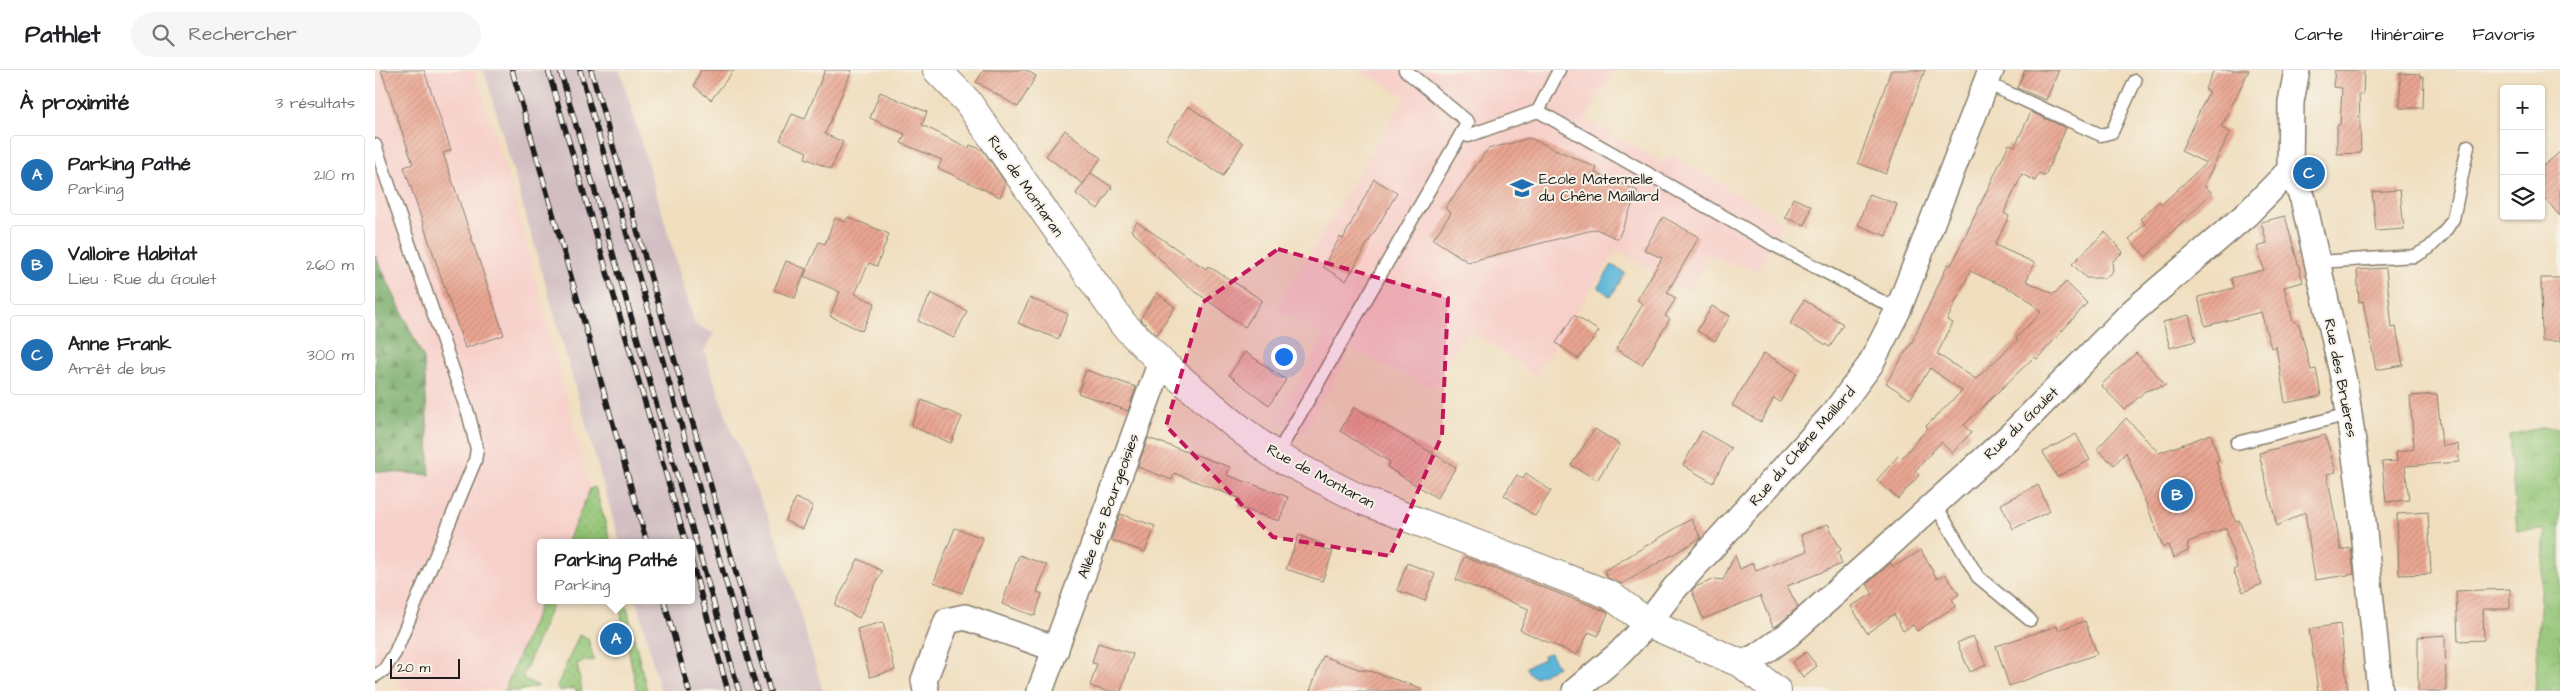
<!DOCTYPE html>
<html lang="fr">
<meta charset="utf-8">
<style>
:root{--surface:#fff;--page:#f6f6f6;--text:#202124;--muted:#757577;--line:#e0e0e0;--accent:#1f6fb2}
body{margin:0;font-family:"Architects Daughter",sans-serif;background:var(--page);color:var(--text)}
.controls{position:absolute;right:15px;top:15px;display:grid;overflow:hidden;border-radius:5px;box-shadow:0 1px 4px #0004}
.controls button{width:45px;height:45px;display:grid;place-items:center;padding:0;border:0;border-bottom:1px solid var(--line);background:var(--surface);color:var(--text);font:25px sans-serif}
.scale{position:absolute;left:15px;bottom:12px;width:70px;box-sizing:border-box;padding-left:5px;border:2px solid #1c1c1c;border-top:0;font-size:14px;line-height:18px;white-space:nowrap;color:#1c1c1c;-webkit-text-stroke:4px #f7f3e8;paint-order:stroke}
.you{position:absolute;left:908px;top:286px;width:18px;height:18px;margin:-12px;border:4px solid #fff;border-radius:50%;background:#1a73e8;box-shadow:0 0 0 8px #1a73e833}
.badge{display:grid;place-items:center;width:32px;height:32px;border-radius:50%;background:var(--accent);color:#fff;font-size:16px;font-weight:700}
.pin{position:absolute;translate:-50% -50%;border:2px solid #fff;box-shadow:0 1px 5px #0006}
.popup{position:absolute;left:162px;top:469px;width:158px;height:65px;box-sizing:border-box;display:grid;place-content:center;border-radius:5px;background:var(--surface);filter:drop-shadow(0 1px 4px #0005);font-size:16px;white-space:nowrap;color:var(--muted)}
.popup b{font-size:19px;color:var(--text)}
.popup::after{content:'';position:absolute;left:50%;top:100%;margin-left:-10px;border:10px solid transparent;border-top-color:var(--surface)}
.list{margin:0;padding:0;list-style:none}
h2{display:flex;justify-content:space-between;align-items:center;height:65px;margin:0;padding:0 20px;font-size:21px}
h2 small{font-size:16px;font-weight:400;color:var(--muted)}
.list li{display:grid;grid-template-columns:32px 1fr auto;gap:15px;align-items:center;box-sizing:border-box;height:80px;margin:0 10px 10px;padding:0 10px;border:1px solid var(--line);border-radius:5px}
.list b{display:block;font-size:19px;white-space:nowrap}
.list p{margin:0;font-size:16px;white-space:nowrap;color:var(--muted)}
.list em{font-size:16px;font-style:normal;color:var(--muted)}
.icon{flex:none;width:28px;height:28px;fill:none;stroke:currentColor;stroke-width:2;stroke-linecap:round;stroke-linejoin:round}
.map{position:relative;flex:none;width:2185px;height:621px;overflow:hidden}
header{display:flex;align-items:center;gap:30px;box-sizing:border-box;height:70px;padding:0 25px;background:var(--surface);border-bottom:1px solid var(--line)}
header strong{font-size:24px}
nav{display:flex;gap:28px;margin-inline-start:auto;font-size:18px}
.search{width:350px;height:45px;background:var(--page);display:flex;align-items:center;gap:12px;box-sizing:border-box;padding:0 18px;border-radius:28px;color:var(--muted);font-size:19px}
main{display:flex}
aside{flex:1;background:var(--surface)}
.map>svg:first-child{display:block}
</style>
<header>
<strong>Pathlet</strong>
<div class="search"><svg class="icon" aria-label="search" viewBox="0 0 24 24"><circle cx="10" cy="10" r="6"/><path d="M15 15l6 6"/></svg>Rechercher</div>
<nav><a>Carte</a><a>Itinéraire</a><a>Favoris</a></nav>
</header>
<main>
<aside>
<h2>À proximité<small>3 résultats</small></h2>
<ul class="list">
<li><span class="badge">A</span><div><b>Parking Pathé</b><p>Parking</p></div><em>210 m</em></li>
<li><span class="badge">B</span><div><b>Valloire Habitat</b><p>Lieu · Rue du Goulet</p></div><em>260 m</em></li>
<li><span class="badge">C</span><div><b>Anne Frank</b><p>Arrêt de bus</p></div><em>300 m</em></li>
</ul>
</aside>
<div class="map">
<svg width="2185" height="621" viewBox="0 0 2185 621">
<defs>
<pattern id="grass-dots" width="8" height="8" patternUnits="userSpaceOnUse" patternTransform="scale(1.25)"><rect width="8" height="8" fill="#92c474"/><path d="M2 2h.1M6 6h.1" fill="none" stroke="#7da864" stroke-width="1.8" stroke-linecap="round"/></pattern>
<pattern id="forest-firs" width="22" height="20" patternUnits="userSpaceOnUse" patternTransform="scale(1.25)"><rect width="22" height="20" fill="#75aa66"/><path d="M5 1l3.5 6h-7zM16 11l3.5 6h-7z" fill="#5f8a53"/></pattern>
<pattern id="park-crowns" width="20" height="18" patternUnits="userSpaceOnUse" patternTransform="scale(1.25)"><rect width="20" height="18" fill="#92c474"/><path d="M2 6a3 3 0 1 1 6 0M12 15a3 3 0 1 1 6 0" fill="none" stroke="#7da864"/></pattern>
<pattern id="building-hatch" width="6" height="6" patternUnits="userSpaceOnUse" patternTransform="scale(1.25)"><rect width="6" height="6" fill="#e9a591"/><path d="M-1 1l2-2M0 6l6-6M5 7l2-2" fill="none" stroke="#c78d7c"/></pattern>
</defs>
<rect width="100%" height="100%" fill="#f7f3e8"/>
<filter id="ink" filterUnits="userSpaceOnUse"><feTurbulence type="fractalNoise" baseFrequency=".02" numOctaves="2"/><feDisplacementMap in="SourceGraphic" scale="10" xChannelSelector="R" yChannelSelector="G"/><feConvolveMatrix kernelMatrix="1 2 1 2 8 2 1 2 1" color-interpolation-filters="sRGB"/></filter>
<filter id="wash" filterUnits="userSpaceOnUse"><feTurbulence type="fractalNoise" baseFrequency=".0096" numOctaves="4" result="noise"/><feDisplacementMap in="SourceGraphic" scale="20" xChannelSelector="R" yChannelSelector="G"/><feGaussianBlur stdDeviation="1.12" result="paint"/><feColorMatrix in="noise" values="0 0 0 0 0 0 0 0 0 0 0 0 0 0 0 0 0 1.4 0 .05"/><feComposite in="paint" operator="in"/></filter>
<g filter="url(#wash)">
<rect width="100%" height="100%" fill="#f0debe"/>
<!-- built -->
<g fill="#f7d0ca">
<path d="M0,0H99L139,126L215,419L192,473H166V530H168L129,621H32L0,591Z"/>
<path d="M983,0H1238L1211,49L1289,94L1296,84L1409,152L1382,201L1333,186L1314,223L1242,180L1160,305L1093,259L1057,318L976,279L928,364L902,348L951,264L901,239L1030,26Z"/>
</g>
<!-- railway -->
<path fill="#d2bec2" d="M109,0H245L320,255L339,263L329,281L357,363L403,471L448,621H285L262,530H316V473H245Z"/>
<!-- grass -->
<g fill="url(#grass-dots)" stroke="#577048">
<path d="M220,417L236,473H192L215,419Z"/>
<path d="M167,530H179L147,608L164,616L144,621H129Z"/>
<path d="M243,530H250L272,621H262Z"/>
<path d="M204,565L213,568L219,590L202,593L207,621H201L200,618L184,621L182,616Z"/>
</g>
<!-- forest -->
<path fill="url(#forest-firs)" stroke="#486341" d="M0,185L49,289L55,405L0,401Z"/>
<!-- park -->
<path fill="url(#park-crowns)" stroke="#577048" d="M2165,358H2185V621H2160L2170,460L2142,461L2134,365Z"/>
<!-- water -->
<g fill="#5bb6d9" stroke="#3c697a">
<path d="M1237,195L1250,203L1236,227L1223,217Z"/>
<path d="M1175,583L1183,597L1161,607L1154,604L1151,597L1169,589L1168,585Z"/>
</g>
<g id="blocks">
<!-- building -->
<g fill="url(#building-hatch)" fill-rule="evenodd">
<path d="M6,0H49L76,80L68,83L129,265L90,278L29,97L38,94Z"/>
<path d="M326,0H359L336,30L319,16Z"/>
<path d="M450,0H477L450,64L468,72L456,99L430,88L432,82L405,70L417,44L430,49Z"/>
<path d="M609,0H651L661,6L643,37L601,12Z"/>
<path d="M1516,0H1550L1511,104L1483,93Z"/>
<path d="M1650,0H1684L1671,30L1642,18Z"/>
<path d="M1839,0H1874L1846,58L1855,62L1829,115L1837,123L1771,187L1754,169L1770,154L1765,149L1784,131L1787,134L1831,93L1806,81L1834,21L1830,19Z"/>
<path d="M1960,0H1989L1988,25L1984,24L1986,83L1962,84V55H1965L1967,18L1958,17Z"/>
<path d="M2025,3L2045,4V6L2049,7L2048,38H2025Z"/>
<path d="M505,22L552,42L547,55L594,78L595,75L608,80L631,114L625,127L563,98L567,90L526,73L530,64L495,48Z"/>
<path d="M813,36L868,73L848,106L791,69Z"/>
<path d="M1656,42L1691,58L1670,106L1664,103L1660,111L1647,104L1629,143L1634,146L1620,175L1660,193L1651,211L1679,224L1691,212L1712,233L1662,289L1659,287L1589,355L1596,363L1577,383L1566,372L1540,401L1544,405L1523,429L1502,410L1523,386L1526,389L1553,358L1551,356L1587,321L1555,298L1535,329L1511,313L1537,272L1573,194L1576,196L1634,74L1640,76ZM1595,201L1646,224L1666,242L1641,268L1642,270L1601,309L1562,284L1578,253L1572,250Z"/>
<path d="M690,60L726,88L708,114L671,86Z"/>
<path d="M1155,68L1222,98L1220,103L1263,121L1243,169L1221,159L1093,192L1058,169L1076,143L1070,138L1113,79Z"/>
<path d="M2185,82V146L2166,124V98Z"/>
<path d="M716,103L737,117L723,139L701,124Z"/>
<path d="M999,109L1022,123L971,211L948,197L965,167L968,169Z"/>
<path d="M2025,120L2029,159L2001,161L1997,122Z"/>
<path d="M1494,124L1522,134L1511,166L1483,155Z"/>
<path d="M1418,128L1436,136L1430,155L1410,148Z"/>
<path d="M1910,146L1928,212L1909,217L1918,251L1924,254L1936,300L1941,299L1946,326L1910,333L1901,276L1896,278L1886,242L1830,256L1823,227L1859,218L1856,208L1889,200L1882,177L1892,174L1886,152Z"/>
<path d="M473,147L514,164L502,196L494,193L480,224L500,233L487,261L455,246L465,222L429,206L444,172L450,174L460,148L470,152Z"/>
<path d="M1288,147L1324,167L1292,223L1301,228L1290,246L1295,249L1267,295L1241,279L1268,234L1262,230L1287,188L1269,180Z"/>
<path d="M762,152L831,199L833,196L887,230L870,257L811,215L756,160Z"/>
<path d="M1730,162L1748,182L1737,192L1738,201L1730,208H1711L1697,194Z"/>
<path d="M411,191L431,199L420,228L399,220Z"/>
<path d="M2011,198L2017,258L2021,257L2028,295L2001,300L1988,231L1984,232L1982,200Z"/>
<path d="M2166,208H2185V271H2167Z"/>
<path d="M556,223L592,241L579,268L543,251Z"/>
<path d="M782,223L800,237L782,265L765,249Z"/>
<path d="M655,228L693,244L683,269L643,253Z"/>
<path d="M1429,230L1468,254L1455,277L1415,254Z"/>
<path d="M1337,236L1355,246L1340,271L1322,261Z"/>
<path d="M1199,245L1224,261L1203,289L1181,273Z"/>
<path d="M1814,245L1821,271L1795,278L1788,252Z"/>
<path d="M870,282L911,310L894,335L854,305Z"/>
<path d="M1389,283L1422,303L1405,332L1399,328L1386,352L1357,335Z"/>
<path d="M1761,283L1791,315L1770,321L1750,340L1726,315Z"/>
<path d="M711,300L761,317L753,341L703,323Z"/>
<path d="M2062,324L2067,376L2083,374L2084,392L2030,396L2034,430L2011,432L2007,392L2022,391L2021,382L2039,379L2035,326Z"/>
<path d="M547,330L587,347L576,373L536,356Z"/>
<path d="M979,337L1081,397L1062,428L1012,397L1015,392L965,361Z"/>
<path d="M1751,348L1784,383L1836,364L1844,390L1841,391L1860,451L1864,450L1887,514L1868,522L1858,500L1862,498L1851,458L1813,472V481L1798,488L1793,475L1788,477L1751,382L1739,395L1722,379Z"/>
<path d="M1220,359L1245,375L1222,410L1196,395Z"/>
<path d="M1327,361L1356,378L1338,413L1308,395Z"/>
<path d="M1701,364L1715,390L1682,407L1668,382Z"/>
<path d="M1950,365L1961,402L1952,404L1966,480L1976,478L1979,504L1940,510L1930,442L1902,456L1884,383Z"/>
<path d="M773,368L855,397L852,405L913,427L904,451L863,437L866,429L799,403L797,410L763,397Z"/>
<path d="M1151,403L1176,421L1160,446L1129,425L1142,405L1148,409Z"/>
<path d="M1663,415L1675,441L1638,459L1626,434Z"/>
<path d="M421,428L438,436L428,459L410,451Z"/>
<path d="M2053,442L2056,504L2024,505L2022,444Z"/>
<path d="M745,444L780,456L770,482L736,470Z"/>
<path d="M1316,449L1326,468L1247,514L1233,508L1229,501Z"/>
<path d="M1453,454L1466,480L1463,482L1467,494L1412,516L1423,537L1404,554L1398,557L1385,526L1328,549L1317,521L1320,517L1340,509L1348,510L1360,485L1365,499L1378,493L1381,501L1432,481L1426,465Z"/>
<path d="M580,458L608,468L587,523L559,512Z"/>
<path d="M924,465L947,474L946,478L958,482L947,511L911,499Z"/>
<path d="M1546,480L1562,509L1570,504L1584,524L1577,529L1581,536L1542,561L1538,555L1528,561L1519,544L1492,563L1476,536L1498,524L1492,514L1516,493L1518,497Z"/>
<path d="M644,485L672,495L662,522L667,524L660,546L627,534Z"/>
<path d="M1089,487L1230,541L1233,543L1223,566L1214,562L1202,585L1145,560L1154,539L1081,510Z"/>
<path d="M483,489L507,501L484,548L460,535Z"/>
<path d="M1032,493L1060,504L1050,531L1022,520Z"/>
<path d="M2135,519V539H2108L2109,570L2083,571L2081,521Z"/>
<path d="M1710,551L1722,584L1634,616L1621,576L1682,556L1683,560Z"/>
<path d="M508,552L520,600L495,607L482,559Z"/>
<path d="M1965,554L1973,621H1943L1934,559Z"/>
<path d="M2070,565L2071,621H2043V567Z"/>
<path d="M1598,566L1611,595L1595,602L1582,573Z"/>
<path d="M723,573L758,584L746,621H731L715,616L722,594L717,593Z"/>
<path d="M1431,582L1442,596L1428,607L1417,592Z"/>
<path d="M948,586L989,601V599L1046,618V621H935Z"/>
</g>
</g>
</g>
<g filter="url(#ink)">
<use href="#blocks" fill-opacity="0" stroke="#867d6d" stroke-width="1"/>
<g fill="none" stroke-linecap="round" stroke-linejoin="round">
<defs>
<g id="service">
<path d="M1611,13L1726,65L1737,62L1760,11"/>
<path d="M1163,41L1397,174L1523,240"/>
<path d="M1087,62L1093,66L1163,41L1184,0"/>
<path d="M0,75L94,346L102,379L100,391L20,583L9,600L0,606"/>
<path d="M1943,192L2040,186L2054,178L2068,164L2078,149L2093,76"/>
<path d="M1862,373L1974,344"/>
<path d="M901,386L1093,52L1030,0"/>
<path d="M1560,434L1603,507L1655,550"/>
</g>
<g id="minor">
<path d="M1922,0L1916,32L1915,100L1928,129L1970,316L1985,422L2005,621"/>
<path d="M1367,594L1386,584L1413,565L1513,476L1637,364L1757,242L1872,144L1915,100"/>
<path d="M551,621L549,610L572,551L590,547L681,579"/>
<path d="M665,621L783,300L788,294"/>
<path d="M1200,621L1245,583L1273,553L1299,519L1460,342L1495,295L1523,240L1616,0"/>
</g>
<path id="tertiary" d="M562,0L592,31L748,254L788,294L859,354L901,386L989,431L1235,525L1273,553L1367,594L1402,621"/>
</defs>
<!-- service casing -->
<use href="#service" stroke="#867d6d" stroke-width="15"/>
<!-- minor casing -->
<use href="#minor" stroke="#867d6d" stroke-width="28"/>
<!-- tertiary casing -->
<use href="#tertiary" stroke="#867d6d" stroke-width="30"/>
<!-- service -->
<use href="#service" stroke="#fff" stroke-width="12"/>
<!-- minor -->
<use href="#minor" stroke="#fff" stroke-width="25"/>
<!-- tertiary -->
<use href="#tertiary" stroke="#fff" stroke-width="28"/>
<defs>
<g id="rail">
<path d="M137,0L272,473"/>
<path d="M173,0L311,473"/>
<path d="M185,0L364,621"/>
<path d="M205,0L382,621"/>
<path d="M216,0L395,621"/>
<path d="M316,489L353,621"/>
<path d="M289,530L314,621"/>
</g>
</defs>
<!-- rail casing -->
<use href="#rail" stroke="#1c1c1c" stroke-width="5.5"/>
<!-- rail -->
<use href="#rail" stroke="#f7f3e8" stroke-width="4" stroke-dasharray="11" stroke-linecap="butt"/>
</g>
</g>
<!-- marked area -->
<path fill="#c2185b" fill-opacity="0.2" stroke="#c2185b" stroke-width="4" stroke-dasharray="10 6" stroke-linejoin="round" d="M903,179L1073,228L1067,365L1015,486L898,467L791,356L827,233Z"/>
<!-- icons -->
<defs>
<symbol id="school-bare" viewBox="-9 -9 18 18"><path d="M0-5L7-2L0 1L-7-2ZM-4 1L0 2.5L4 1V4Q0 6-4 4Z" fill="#1f6fb2" stroke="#f7f3e8" stroke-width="2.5" paint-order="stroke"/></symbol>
</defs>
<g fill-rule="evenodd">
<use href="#school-bare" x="1131" y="102" width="32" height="32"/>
</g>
<g text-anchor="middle" stroke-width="4" stroke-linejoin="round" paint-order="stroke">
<!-- poi labels -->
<g font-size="15" fill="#1c1c1c" stroke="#f7f3e8" text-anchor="start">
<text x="1164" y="114">Ecole Maternelle<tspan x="1164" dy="17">du Chêne Maillard</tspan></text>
</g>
<!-- street labels -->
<g font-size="15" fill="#1c1c1c" stroke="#f7f3e8">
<text transform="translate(651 116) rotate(55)" y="5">Rue de Montaran</text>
<text transform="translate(1966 308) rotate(79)" y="5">Rue des Bruères</text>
<text transform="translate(1646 353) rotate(-44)" y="5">Rue du Goulet</text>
<text transform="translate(1427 376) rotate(-49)" y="5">Rue du Chêne Maillard</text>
<text transform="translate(946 406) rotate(28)" y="5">Rue de Montaran</text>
<text transform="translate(733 436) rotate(-70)" y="5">Allée des Bourgeoisies</text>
</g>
</g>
</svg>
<div class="controls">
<button>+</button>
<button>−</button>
<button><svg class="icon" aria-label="layers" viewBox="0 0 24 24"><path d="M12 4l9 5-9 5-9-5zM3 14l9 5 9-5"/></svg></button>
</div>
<div class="scale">20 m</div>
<div class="you"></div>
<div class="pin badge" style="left:241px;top:569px">A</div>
<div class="popup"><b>Parking Pathé</b>Parking</div>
<div class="pin badge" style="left:1802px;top:425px">B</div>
<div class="pin badge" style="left:1934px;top:103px">C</div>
</div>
</main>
